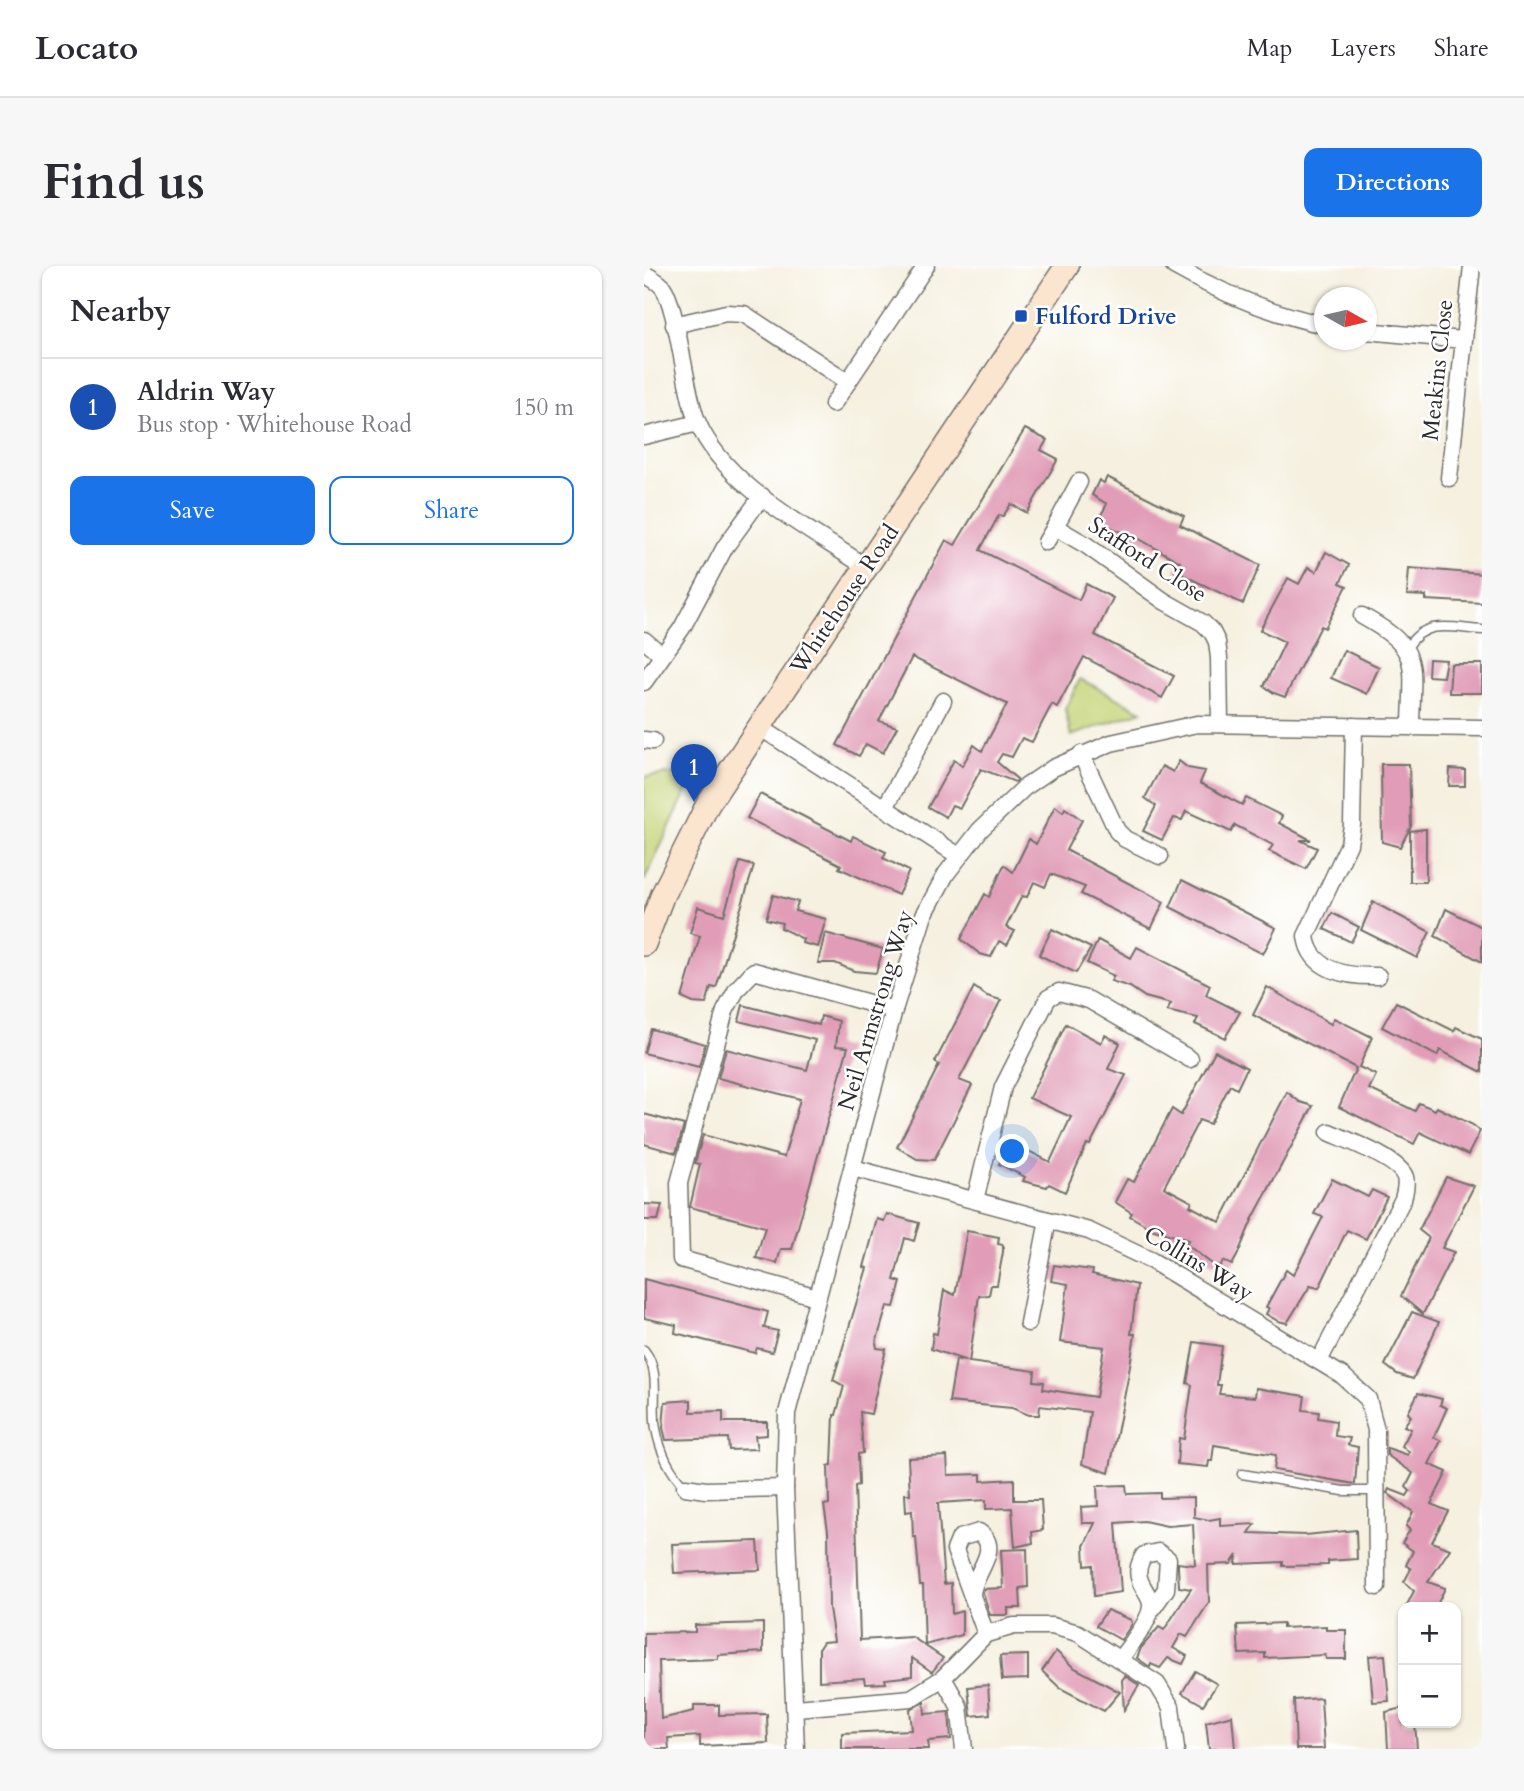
<!DOCTYPE html>
<meta charset="utf-8">
<style>
:root{--surface:#fff;--page:#f7f7f7;--text:#2b2b33;--muted:#7c7c81;--line:#e1e1e2;--accent:#1a73e8}
body{margin:0;font-family:Cardo,serif;background:var(--page);color:var(--text)}
.controls{position:absolute;right:21px;bottom:21px;display:grid;overflow:hidden;border-radius:14px;box-shadow:0 2px 5px #0004}
.controls button{width:63px;height:63px;display:grid;place-items:center;padding:0;border:0;border-bottom:2px solid var(--line);background:var(--surface);color:var(--text);font:35px sans-serif}
.compass{position:absolute;left:670px;top:21px;width:63px;height:63px;border-radius:50%;background:var(--surface);box-shadow:0 2px 5px #0004;rotate:98deg}
.you{position:absolute;left:369px;top:886px;width:24px;height:24px;margin:-18px;border:5px solid #fff;border-radius:50%;background:#1a73e8;box-shadow:0 0 0 10px #1a73e833}
.badge{display:grid;place-items:center;width:46px;height:46px;border-radius:50%;background:var(--accent);color:#fff;font-size:23px;font-weight:700}
.pin{position:absolute;translate:-50% -58px;filter:drop-shadow(0 2px 4px #0008)}
.pin::after{content:'';position:absolute;top:37px;width:24px;height:21px;background:inherit;clip-path:polygon(0 0,100% 0,50% 100%)}
.list{margin:0;padding:0;list-style:none}
h2{display:flex;justify-content:space-between;align-items:center;height:91px;margin:0;padding:0 28px;font-size:30px}
h2 small{font-size:23px;font-weight:400;color:var(--muted)}
.list li{display:grid;grid-template-columns:46px 1fr auto;gap:21px;align-items:center;box-sizing:border-box;height:98px;padding:0 28px;border-top:2px solid var(--line)}
.list b{display:block;font-size:26px;white-space:nowrap}
.list p{margin:0;font-size:23px;white-space:nowrap;color:var(--muted)}
.list em{font-size:23px;font-style:normal;color:var(--muted)}
.actions{display:flex;gap:14px;padding:21px 28px}
.actions a{flex:1;padding:16px 0;border:2px solid var(--accent);border-radius:14px;text-align:center;font-size:24px;color:var(--accent)}
.actions .main{background:var(--accent);color:#fff}
.map{position:relative;flex:none;width:838px;height:1483px;overflow:hidden;border-radius:14px}
header{display:flex;align-items:center;gap:42px;box-sizing:border-box;height:98px;padding:0 35px;background:var(--surface);border-bottom:2px solid var(--line)}
header strong{font-size:33px}
nav{display:flex;gap:38px;margin-inline-start:auto;font-size:24px}
.intro{display:flex;align-items:center;justify-content:space-between;box-sizing:border-box;height:168px;padding:0 42px}
h1{margin:0;font-size:49px}
.button{padding:18px 32px;border-radius:14px;background:var(--accent);color:#fff;font-size:24px;font-weight:700}
main{display:flex;gap:42px;padding:0 42px}
aside{flex:1;background:var(--surface);border-radius:14px;box-shadow:0 2px 5px #0004}
.map>svg:first-child{display:block}
</style>
<header>
<strong>Locato</strong>
<nav><a>Map</a><a>Layers</a><a>Share</a></nav>
</header>
<div class="intro"><h1>Find us</h1><a class="button">Directions</a></div>
<main>
<aside>
<h2>Nearby<small></small></h2>
<ul class="list">
<li><span class="badge" style="background:#1a4fb4">1</span><div><b>Aldrin Way</b><p>Bus stop · Whitehouse Road</p></div><em>150 m</em></li>
</ul>
<div class="actions"><a class="main">Save</a><a>Share</a></div>
</aside>
<div class="map">
<svg width="838" height="1483" viewBox="0 0 838 1483">
<rect width="100%" height="100%" fill="#fff"/>
<filter id="ink" filterUnits="userSpaceOnUse"><feTurbulence type="fractalNoise" baseFrequency=".0143" numOctaves="2"/><feDisplacementMap in="SourceGraphic" scale="14" xChannelSelector="R" yChannelSelector="G"/><feConvolveMatrix kernelMatrix="1 2 1 2 8 2 1 2 1" color-interpolation-filters="sRGB"/></filter>
<filter id="wash" filterUnits="userSpaceOnUse"><feTurbulence type="fractalNoise" baseFrequency=".00686" numOctaves="4" result="noise"/><feDisplacementMap in="SourceGraphic" scale="28" xChannelSelector="R" yChannelSelector="G"/><feGaussianBlur stdDeviation="1.57" result="paint"/><feColorMatrix in="noise" values="0 0 0 0 0 0 0 0 0 0 0 0 0 0 0 0 0 1.4 0 .05"/><feComposite in="paint" operator="in"/></filter>
<g filter="url(#wash)">
<rect width="100%" height="100%" fill="#f5f0df"/>
<!-- green -->
<g fill="#c4d476" stroke="#788050" stroke-width="2">
<path d="M436,413L498,445L427,470L421,443Z"/>
<path d="M52,505L0,615V511Z"/>
</g>
<g id="blocks">
<!-- building -->
<g fill="#e19db7">
<path d="M381,163L403,174L397,184L414,193L383,247L367,238L359,250L355,249L336,284L435,334L442,318L469,332L451,369L530,410L518,432L440,391L413,441L408,438L388,476L378,472L368,491L358,488L353,496L374,514L371,516L337,503L316,542L308,539L302,551L284,541L310,494L318,500L330,479L338,485L363,438L268,391L235,455L253,461L239,487L222,478L215,490L193,479L302,274L311,279Z"/>
<path d="M463,211L540,250L536,259L616,299L599,338L531,305L536,296L495,273L453,256L463,238L448,229L455,214L460,217Z"/>
<path d="M682,286L705,299L696,317L703,320L681,362L677,360L641,431L630,427L620,420L641,376L616,364L644,312L655,318L664,301L672,306Z"/>
<path d="M765,302L838,308V337L782,334V330L763,329Z"/>
<path d="M700,384L735,401L723,428L687,412Z"/>
<path d="M785,393L802,394L799,411L784,410Z"/>
<path d="M807,398H838V427H805Z"/>
<path d="M535,495L544,502L561,505L556,517L598,539L602,532L638,550L635,557L667,574H656L673,582L662,603L625,585L629,579L591,559L587,566L542,545L538,554L530,552L518,574L499,565L512,540L501,532L518,500L529,506Z"/>
<path d="M737,498H765L767,560L756,581L738,576Z"/>
<path d="M806,503L821,504V520H805Z"/>
<path d="M116,528L207,575L209,570L242,586L239,592L265,605L254,629L195,602L197,599L103,552Z"/>
<path d="M411,540L419,546L421,542L438,554L422,584L520,636L507,663L437,628L441,621L407,608L401,621L390,616L383,631L378,630L362,661L371,665L363,679L355,675L347,691L336,688L317,673L341,628L345,631L360,599L369,606L385,573L392,578Z"/>
<path d="M782,563V616H766V565Z"/>
<path d="M96,596L110,600L72,722L67,721L62,738L49,737L38,732L56,670L46,667L54,641L80,649Z"/>
<path d="M538,614L632,662L619,688L526,641Z"/>
<path d="M129,629L154,636L151,645L182,653L174,681L158,677L159,673L137,662L138,657L122,653Z"/>
<path d="M729,636L786,666L773,692L717,664Z"/>
<path d="M802,643L838,661V696L791,670Z"/>
<path d="M688,647L715,661L707,676L680,663Z"/>
<path d="M408,663L447,682L432,707L395,689Z"/>
<path d="M181,667L239,683L232,707L210,705L191,697H174Z"/>
<path d="M454,674L487,692L493,681L566,719L562,729L596,746L581,772L551,758L554,752L523,745L527,738L501,731L486,721L467,715L470,710L443,697Z"/>
<path d="M330,721L343,730L357,734L315,814L328,819L290,894L273,893L253,881L295,799L291,796Z"/>
<path d="M623,721L687,758L690,752L728,771L715,801L732,809L725,823L771,845L775,837L791,844L793,841L829,859L836,865L824,889L776,866L770,878L695,841L712,802L609,749Z"/>
<path d="M752,736L810,765L812,761L838,773V806L796,784L793,790L738,761Z"/>
<path d="M99,739L175,759L177,750L195,755L192,780L204,781L148,983H137L133,997L112,992L121,961L46,941L56,898L51,897L59,869L140,891L156,833L74,812L82,783L163,804L171,774L95,755Z"/>
<path d="M422,758L457,777L461,769L476,777L464,803L482,809L446,879L443,878L421,926L405,918L403,921L379,915L381,911L355,898L367,876L406,896L427,851L385,832Z"/>
<path d="M7,763L61,778L55,801L0,787Z"/>
<path d="M571,785L603,802L593,823L586,819L566,858L555,854L520,921L548,936L546,940L576,956L643,826L656,836L669,840L608,954L593,990L588,999L579,995L576,1000L568,998L542,978L545,974L510,964L486,950L488,947L471,936L483,913L490,916L528,843L537,849Z"/>
<path d="M0,848L40,859L32,887L0,878Z"/>
<path d="M802,911L830,920L798,982L810,986L779,1048L757,1030L785,972L775,964Z"/>
<path d="M688,913L724,931L728,924L743,931L722,973L703,964L675,1022L666,1020L643,1057L634,1055L622,1048L625,1042L622,1041L642,1004L649,1009L679,951L670,948Z"/>
<path d="M0,938L18,939L14,954H0Z"/>
<path d="M243,948L275,957L270,975L261,972L250,1014L257,1016L250,1041L243,1040L232,1077L233,1082L242,1083L227,1148L216,1146L219,1187L214,1188L215,1219L211,1220L216,1374L268,1371L299,1392L288,1406L268,1392V1410L241,1413L242,1417L221,1418L220,1412L175,1415V1382L179,1376L190,1375L185,1342L184,1265L180,1239L185,1238L184,1200L188,1199L190,1149H192L200,1120L189,1114L223,1002L220,1001L233,953L240,955Z"/>
<path d="M323,965L355,971L354,978L359,979V986L353,1019H347L345,1029L335,1030L325,1096L391,1105L390,1115L400,1116L399,1123L452,1131L460,1081L416,1076L424,1018L407,1015L410,999L449,1004L448,1008L493,1019L487,1068H491L484,1112L465,1207L438,1198L446,1146L396,1140L395,1149H385L368,1142L305,1136L312,1094L323,1095L287,1083L289,1067L293,1068L300,1024L311,1029Z"/>
<path d="M0,1013L124,1046L120,1062L134,1065L128,1086L113,1082L111,1087L31,1067L32,1059L0,1052Z"/>
<path d="M768,1046L795,1056L769,1113L753,1108L741,1099Z"/>
<path d="M550,1076L578,1080L573,1119H577L575,1128L611,1131L612,1122L661,1130L659,1144L675,1146L674,1152L692,1155L691,1170L706,1172L704,1179L714,1181L711,1218L630,1204L632,1189L570,1179L568,1195H565L564,1201L533,1198L535,1172L540,1173L548,1119L543,1117Z"/>
<path d="M774,1127L798,1133L796,1139L803,1142L790,1171L797,1175L785,1198L803,1206L787,1238L804,1245L788,1276L806,1283L784,1316L801,1322L792,1341H762L770,1325L760,1316L767,1303L762,1299L769,1285L758,1277L766,1264L762,1260L769,1246L743,1227L745,1223L763,1230L766,1225L762,1221L769,1207L743,1189V1182L764,1189L765,1186L758,1180L767,1163L760,1160L767,1150L764,1147Z"/>
<path d="M47,1134V1146L79,1145V1156H123V1169L111,1170L113,1183L85,1184L84,1172L22,1174L19,1162L21,1136Z"/>
<path d="M303,1190L304,1209L337,1208V1215L370,1213V1234H397L399,1264L388,1266L389,1277L371,1281L368,1242L342,1243V1234L294,1237L300,1318L307,1317L308,1348L318,1345V1369L281,1379L279,1319H276L272,1271H269L268,1245L262,1246L261,1228H266L264,1192Z"/>
<path d="M482,1219L483,1228L516,1227V1232L550,1231V1251L565,1254L576,1252V1260L611,1258L605,1267L661,1269L712,1264L713,1293L684,1295V1299L639,1300V1296L592,1298L593,1289L587,1298L564,1299L565,1336L543,1371L537,1368L529,1382L543,1390L539,1398L524,1392L516,1402L507,1398L506,1401L493,1392L497,1382L515,1361L520,1364L547,1323L535,1321L534,1301V1297L551,1299L549,1258L523,1260L500,1255L472,1257L477,1326L450,1330L449,1299L441,1300L440,1280L451,1257H438L437,1241L454,1240L453,1220Z"/>
<path d="M114,1275L116,1304L30,1307L28,1278Z"/>
<path d="M383,1283L384,1321L376,1322L377,1342H364V1349H346L339,1327L340,1323L359,1322L357,1284Z"/>
<path d="M463,1344L487,1354L488,1358L477,1374L452,1360Z"/>
<path d="M119,1357V1386L74,1389V1393L15,1395L16,1430L17,1453L50,1445V1439H75V1449L123,1448L124,1477L56,1480V1470L24,1472L25,1483H0V1367L51,1366V1359Z"/>
<path d="M639,1357V1362L682,1360V1364H702V1393H682L681,1389L621,1392V1387L595,1388L593,1359Z"/>
<path d="M412,1385L429,1401L476,1426L460,1445L416,1422L398,1405Z"/>
<path d="M384,1389V1413L358,1414L356,1390Z"/>
<path d="M741,1389L745,1435L729,1436L725,1390Z"/>
<path d="M551,1405L573,1418L559,1439L538,1427Z"/>
<path d="M481,1410L495,1419L480,1444L478,1414Z"/>
<path d="M344,1419L346,1448L327,1450L324,1421Z"/>
<path d="M677,1432L680,1483H652L650,1434Z"/>
<path d="M280,1436L281,1448L305,1446L307,1473L284,1475L285,1483H198V1467L268,1464L266,1443Z"/>
<path d="M759,1442V1457H771L773,1483H744L742,1446Z"/>
<path d="M588,1449L591,1483H565L562,1456Z"/>
</g>
</g>
</g>
<g filter="url(#ink)">
<use href="#blocks" fill-opacity="0" stroke="#72706a" stroke-width="2"/>
<g fill="none" stroke-linecap="round" stroke-linejoin="round">
<defs>
<g id="lane">
<path d="M763,382C781,352 807,362 838,364"/>
<path d="M0,1084C18,1106 7,1136 12,1163C16,1184 25,1205 41,1221"/>
<path d="M598,1208L699,1225H732"/>
</g>
<g id="street">
<path d="M530,0C578,28 626,47 680,59"/>
<path d="M0,8C6,11 13,15 18,20C34,41 40,123 53,155C80,220 166,263 222,301"/>
<path d="M30,59L82,47L100,48L204,116"/>
<path d="M722,65L819,74"/>
<path d="M189,138L282,0"/>
<path d="M0,170L54,157"/>
<path d="M805,212L828,0"/>
<path d="M435,216L411,261L442,279L520,335L559,357L568,366L573,376L575,392L576,458"/>
<path d="M402,276L411,261"/>
<path d="M718,350C779,384 768,396 767,460"/>
<path d="M0,374L18,389"/>
<path d="M0,416L38,362L81,281L118,230"/>
<path d="M114,460L315,590"/>
<path d="M710,460L708,559L705,578L662,670C666,705 704,711 734,710"/>
<path d="M0,474L9,475"/>
<path d="M437,488L473,565L481,573L516,590"/>
<path d="M242,540L299,435"/>
<path d="M209,902L445,965L508,995L699,1110L724,1133L732,1164L733,1321"/>
<path d="M331,934L359,821L404,732L415,726L445,734L546,793"/>
<path d="M173,1031L37,993L35,917L81,745L93,723L110,705L250,744"/>
<path d="M384,1057L404,954"/>
<path d="M675,1095L759,933C761,926 763,918 761,911C755,893 703,874 685,866"/>
<path d="M41,1221L62,1224L141,1222"/>
<path d="M328,1328C329,1307 359,1283 335,1266L316,1272L311,1284L342,1368"/>
<path d="M476,1393C486,1379 501,1362 506,1346C513,1326 482,1318 500,1289L514,1286L524,1293L522,1323L506,1346"/>
<path d="M299,1412L315,1440L320,1483"/>
<path d="M152,1442L267,1432L299,1412L342,1368L370,1360H408L434,1367L513,1418L527,1441L532,1483"/>
<path d="M152,1483L141,1222L143,1147L250,744L280,649L302,608L336,564L380,522L409,502L467,477L553,458L838,462"/>
</g>
<path id="secondary" d="M0,678L19,628L64,538L423,0"/>
</defs>
<!-- lane casing -->
<use href="#lane" stroke="#72706a" stroke-width="11"/>
<!-- street casing -->
<use href="#street" stroke="#72706a" stroke-width="19"/>
<!-- secondary casing -->
<use href="#secondary" stroke="#72706a" stroke-width="26"/>
<!-- lane -->
<use href="#lane" stroke="#fff" stroke-width="8"/>
<!-- street -->
<use href="#street" stroke="#fff" stroke-width="16"/>
<!-- secondary -->
<use href="#secondary" stroke="#fbe5cf" stroke-width="23"/>
</g>
</g>
<!-- markers -->
<rect fill="#1a4fb4" stroke="#fff" stroke-width="2.5" x="370" y="43" width="14" height="14" rx="3.5"/>
<g text-anchor="middle" stroke-width="5" stroke-linejoin="round" paint-order="stroke">
<!-- transit labels -->
<g font-size="23" font-weight="bold" fill="#164399" stroke="#fff" text-anchor="start">
<text x="391" y="58">Fulford Drive</text>
</g>
<!-- street labels -->
<g font-size="23" fill="#2b2b2b" stroke="#fff">
<text transform="translate(793 104) rotate(-84)" y="8">Meakins Close</text>
<text transform="translate(504 293) rotate(33)" y="8">Stafford Close</text>
<text transform="translate(200 333) rotate(-56)" y="8">Whitehouse Road</text>
<text transform="translate(231 744) rotate(-73)" y="8">Neil Armstrong Way</text>
<text transform="translate(555 997) rotate(31)" y="8">Collins Way</text>
</g>
</g>
</svg>
<div class="controls">
<button>+</button>
<button>−</button>
</div>
<svg class="compass" viewBox="-18 -18 36 36"><path d="M0-13l5 13h-10z" fill="#e53935"/><path d="M0 13l5-13h-10z" fill="#7c7c81"/></svg>
<div class="you"></div>
<div class="pin badge" style="left:50px;top:536px;background:#1a4fb4">1</div>
</div>
</main>
